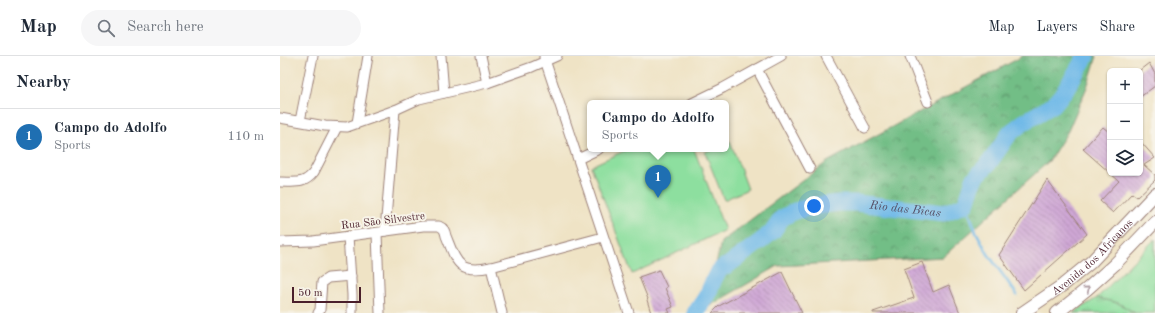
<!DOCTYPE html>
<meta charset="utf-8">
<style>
:root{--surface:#fff;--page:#f6f6f7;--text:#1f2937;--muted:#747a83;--line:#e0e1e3;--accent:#1f6fb2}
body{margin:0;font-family:"Old Standard TT",serif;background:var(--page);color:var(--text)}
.controls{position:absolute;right:12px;top:12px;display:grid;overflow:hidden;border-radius:6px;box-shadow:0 1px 3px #0004}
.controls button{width:36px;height:36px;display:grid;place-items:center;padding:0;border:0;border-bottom:1px solid var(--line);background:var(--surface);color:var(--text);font:20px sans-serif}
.scale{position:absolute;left:12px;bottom:10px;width:69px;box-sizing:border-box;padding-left:4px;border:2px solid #4a1f2b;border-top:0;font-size:11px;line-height:14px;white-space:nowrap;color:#4a1f2b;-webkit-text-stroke:3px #f7f3e8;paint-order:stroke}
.you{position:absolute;left:534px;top:150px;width:14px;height:14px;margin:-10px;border:3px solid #fff;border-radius:50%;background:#1a73e8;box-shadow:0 0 0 6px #1a73e833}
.badge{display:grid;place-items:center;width:26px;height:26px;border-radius:50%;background:var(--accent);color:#fff;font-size:13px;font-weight:700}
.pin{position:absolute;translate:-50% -33px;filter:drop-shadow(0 1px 2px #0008)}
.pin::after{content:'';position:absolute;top:21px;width:14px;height:12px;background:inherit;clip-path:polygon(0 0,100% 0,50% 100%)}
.popup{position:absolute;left:307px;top:44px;width:142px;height:52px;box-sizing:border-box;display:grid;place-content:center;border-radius:6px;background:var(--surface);filter:drop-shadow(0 1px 3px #0005);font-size:13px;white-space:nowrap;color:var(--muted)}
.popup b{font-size:15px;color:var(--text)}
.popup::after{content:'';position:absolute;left:50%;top:100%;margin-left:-8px;border:8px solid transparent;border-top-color:var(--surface)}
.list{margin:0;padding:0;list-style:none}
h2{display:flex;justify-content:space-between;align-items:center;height:52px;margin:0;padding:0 16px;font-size:17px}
h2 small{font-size:13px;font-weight:400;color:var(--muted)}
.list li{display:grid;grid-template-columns:26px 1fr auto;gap:12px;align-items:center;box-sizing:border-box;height:56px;padding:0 16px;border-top:1px solid var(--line)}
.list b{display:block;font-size:15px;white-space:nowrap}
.list p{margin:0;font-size:13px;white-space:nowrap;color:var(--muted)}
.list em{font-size:13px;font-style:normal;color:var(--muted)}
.icon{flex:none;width:22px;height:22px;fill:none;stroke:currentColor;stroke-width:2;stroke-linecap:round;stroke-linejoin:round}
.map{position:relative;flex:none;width:875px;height:257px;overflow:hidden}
header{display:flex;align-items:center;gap:24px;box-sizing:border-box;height:56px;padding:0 20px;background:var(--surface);border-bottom:1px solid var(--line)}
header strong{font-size:19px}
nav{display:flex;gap:22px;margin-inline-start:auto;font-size:14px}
.search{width:280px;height:36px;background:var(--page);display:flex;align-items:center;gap:10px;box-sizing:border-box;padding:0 14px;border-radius:22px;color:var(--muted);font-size:15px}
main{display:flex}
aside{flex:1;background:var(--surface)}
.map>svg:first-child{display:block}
</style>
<header>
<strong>Map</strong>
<div class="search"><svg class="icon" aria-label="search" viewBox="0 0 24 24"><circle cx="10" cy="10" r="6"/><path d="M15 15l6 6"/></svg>Search here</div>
<nav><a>Map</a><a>Layers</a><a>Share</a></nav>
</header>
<main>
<aside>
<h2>Nearby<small></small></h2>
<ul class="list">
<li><span class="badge">1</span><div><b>Campo do Adolfo</b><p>Sports</p></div><em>110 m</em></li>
</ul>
</aside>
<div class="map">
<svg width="875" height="257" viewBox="0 0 875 257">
<defs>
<pattern id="forest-crowns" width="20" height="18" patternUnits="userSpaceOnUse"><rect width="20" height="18" fill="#72be86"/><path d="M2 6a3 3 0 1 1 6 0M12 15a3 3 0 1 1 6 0" fill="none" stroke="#609a6e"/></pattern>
<pattern id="park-tufts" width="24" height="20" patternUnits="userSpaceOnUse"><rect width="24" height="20" fill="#8ddf9f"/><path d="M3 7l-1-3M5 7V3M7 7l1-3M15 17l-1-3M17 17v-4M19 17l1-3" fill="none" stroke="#7bbf89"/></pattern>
<pattern id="building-back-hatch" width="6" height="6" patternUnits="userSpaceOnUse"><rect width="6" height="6" fill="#cfa7d5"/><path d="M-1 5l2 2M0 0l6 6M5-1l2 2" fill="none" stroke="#aa87ad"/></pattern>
</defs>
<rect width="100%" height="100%" fill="#f7f3e8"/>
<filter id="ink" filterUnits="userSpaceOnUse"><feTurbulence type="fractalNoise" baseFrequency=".025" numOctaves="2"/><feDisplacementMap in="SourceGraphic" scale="8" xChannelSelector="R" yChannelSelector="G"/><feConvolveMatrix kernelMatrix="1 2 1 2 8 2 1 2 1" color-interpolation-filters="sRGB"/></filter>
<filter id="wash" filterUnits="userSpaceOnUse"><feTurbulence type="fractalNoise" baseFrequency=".012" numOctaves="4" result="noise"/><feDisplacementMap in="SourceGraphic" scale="16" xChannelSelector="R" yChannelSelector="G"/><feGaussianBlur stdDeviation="0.9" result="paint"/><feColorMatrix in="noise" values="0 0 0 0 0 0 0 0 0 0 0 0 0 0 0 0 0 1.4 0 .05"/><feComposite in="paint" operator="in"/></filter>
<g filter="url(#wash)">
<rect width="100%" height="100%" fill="#efe3c5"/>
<!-- green -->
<g fill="#8ddf9f" stroke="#6c7f65">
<path d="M450,85L468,133L444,144L425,96L432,93H446V87Z"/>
<path d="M348,93H414L445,174L352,218L311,110Z"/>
<path d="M875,183V257H855L838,247L817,242Z"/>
</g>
<!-- forest -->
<path fill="url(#forest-crowns)" stroke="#5e6e58" d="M743,0H817L807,31L788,75L769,105L663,201L498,210L426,252L441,186L547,106Z"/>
<!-- park -->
<path fill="url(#park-tufts)" stroke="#6c7f65" d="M817,242L838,247L855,257H793Z"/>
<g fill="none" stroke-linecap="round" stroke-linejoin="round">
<!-- stream -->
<path stroke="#6fb9e8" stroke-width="3" d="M686,148L696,176L708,198L737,239"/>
<!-- river -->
<path stroke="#6fb9e8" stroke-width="17" id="s1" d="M415,257C420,250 426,242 429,235C434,224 436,213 448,209L481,185L493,175L502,162L515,155L534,150L559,147H576L664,157L686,148L694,123L709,107L730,77L744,66L773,49L784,36L806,0"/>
</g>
<g id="blocks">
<!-- building -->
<g fill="url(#building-back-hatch)">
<path d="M869,7L875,18V30L860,41V14Z"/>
<path d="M823,71L830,77V117L803,93Z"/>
<path d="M860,85L875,102L864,109L875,119V124L857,141L852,137L833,157L820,145L839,125L830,117H860Z"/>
<path d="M767,124L807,178L744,234L719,199Z"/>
<path d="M642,206L653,236L669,229L680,257H593V256L634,242L624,213Z"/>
<path d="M379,214L387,231L385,232L393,251L388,253L390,257H371L367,244L368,243L359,221Z"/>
<path d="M502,216L522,257H432L439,250Z"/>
</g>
</g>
</g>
<g filter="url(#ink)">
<use href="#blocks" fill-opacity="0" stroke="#9c8178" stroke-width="1"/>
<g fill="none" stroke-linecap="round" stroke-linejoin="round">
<defs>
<g id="minor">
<path d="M161,0L164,37"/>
<path d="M201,0L207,27"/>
<path d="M546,0L585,72"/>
<path d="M630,0L648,46"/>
<path d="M264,1L349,257"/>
<path d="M477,13L530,113"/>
<path d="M412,47L443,32L501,0"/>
<path d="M0,62L45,70L67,71L115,54L139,43L207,27L252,11L277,0"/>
<path d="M20,65L33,0"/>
<path d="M77,67L88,0"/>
<path d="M298,103L319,93"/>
<path d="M0,126C15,126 24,129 34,116L57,71"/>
<path d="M105,175L115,54"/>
<path d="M97,177L100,257"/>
<path d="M68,180L72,239V257"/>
<path d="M0,186L33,185L143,170H159C164,172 165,175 166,180C177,207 178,218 211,211L323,181"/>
<path d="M211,211L222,257"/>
<path d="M38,257L40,254L42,226L48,222L71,220"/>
</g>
<g id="major">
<path id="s2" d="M742,257L783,229L811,206L875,138"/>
<path d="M777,257L807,233L835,208L875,166"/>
</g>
</defs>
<!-- minor casing -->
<use href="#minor" stroke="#9c8178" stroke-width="11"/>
<!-- major casing -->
<use href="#major" stroke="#9c8178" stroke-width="14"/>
<!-- minor -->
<use href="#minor" stroke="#fff" stroke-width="9"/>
<!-- major -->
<use href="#major" stroke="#fff" stroke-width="12"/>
</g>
<!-- one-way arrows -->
<defs><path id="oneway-chevron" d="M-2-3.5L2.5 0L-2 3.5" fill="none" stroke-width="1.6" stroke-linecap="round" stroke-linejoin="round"/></defs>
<use stroke="#ae9aa0" href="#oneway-chevron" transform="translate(807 233) rotate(-40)"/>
</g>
<g text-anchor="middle" stroke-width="4" stroke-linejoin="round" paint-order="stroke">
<!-- street labels -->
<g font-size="11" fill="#4a1f2b" stroke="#f7f3e8">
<text transform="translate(103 164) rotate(-7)" y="4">Rua São Silvestre</text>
<text dy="4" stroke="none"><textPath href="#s2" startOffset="90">Avenida dos Africanos</textPath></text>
</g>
<!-- water labels -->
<g font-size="12" font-style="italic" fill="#554d64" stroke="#f7f3e8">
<text dy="4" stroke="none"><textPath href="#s1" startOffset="258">Rio das Bicas</textPath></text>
</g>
</g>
</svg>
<div class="controls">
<button>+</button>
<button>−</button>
<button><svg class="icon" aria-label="layers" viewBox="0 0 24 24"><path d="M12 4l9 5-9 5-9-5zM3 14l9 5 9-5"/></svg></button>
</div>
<div class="scale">50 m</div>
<div class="you"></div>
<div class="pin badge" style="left:378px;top:142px">1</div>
<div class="popup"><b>Campo do Adolfo</b>Sports</div>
</div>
</main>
